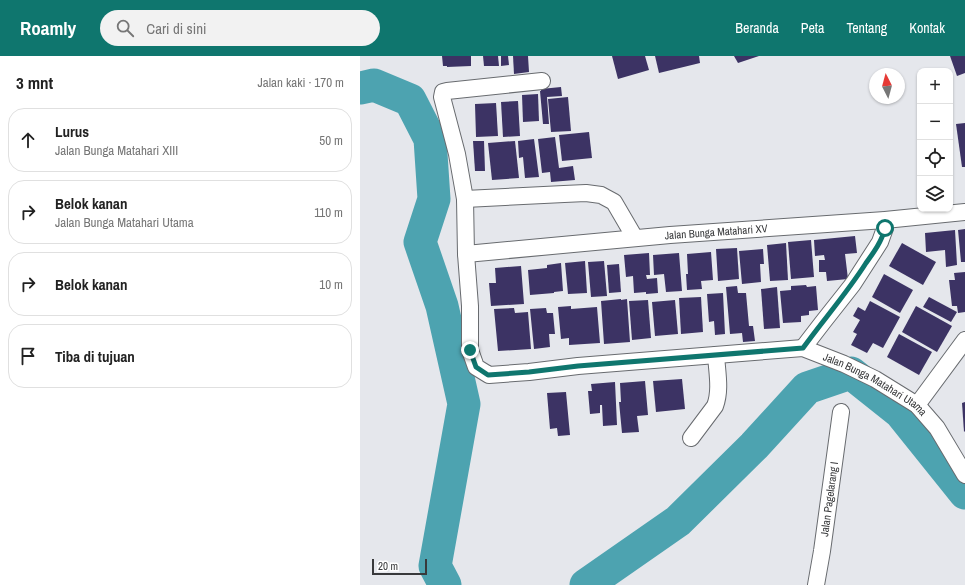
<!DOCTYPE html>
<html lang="id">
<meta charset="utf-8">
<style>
:root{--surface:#fff;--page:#f2f2f2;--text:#222;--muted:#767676;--line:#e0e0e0;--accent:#0f766e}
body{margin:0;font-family:"Archivo Narrow",sans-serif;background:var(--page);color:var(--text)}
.controls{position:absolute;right:12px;top:12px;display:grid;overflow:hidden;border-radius:8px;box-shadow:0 1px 3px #0004}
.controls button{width:36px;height:36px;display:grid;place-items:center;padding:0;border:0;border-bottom:1px solid var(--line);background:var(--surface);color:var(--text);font:20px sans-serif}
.compass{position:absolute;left:509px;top:12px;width:36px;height:36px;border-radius:50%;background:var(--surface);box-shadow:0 1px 3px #0004;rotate:354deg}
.scale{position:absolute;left:12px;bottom:10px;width:55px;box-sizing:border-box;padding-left:4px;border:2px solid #38393b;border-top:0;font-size:11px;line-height:14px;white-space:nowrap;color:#38393b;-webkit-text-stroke:3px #fff;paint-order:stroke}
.stop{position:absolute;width:12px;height:12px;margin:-9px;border:3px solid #0f766e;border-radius:50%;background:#fff}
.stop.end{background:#0f766e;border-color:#fff;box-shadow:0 1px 4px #0008}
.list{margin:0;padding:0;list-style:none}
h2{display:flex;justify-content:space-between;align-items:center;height:52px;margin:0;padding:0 16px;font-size:17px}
h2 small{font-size:13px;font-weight:400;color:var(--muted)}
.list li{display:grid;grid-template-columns:26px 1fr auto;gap:12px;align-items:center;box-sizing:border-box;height:64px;margin:0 8px 8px;padding:0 8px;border:1px solid var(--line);border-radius:16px}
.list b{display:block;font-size:15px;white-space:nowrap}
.list p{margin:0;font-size:13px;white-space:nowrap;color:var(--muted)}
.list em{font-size:13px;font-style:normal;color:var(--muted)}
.icon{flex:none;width:22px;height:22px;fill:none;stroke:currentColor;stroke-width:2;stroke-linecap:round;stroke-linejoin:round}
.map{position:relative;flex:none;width:605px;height:529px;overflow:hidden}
header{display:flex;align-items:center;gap:24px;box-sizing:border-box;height:56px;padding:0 20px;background:var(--accent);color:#fff}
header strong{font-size:19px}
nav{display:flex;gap:22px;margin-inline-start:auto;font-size:14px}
.search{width:280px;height:36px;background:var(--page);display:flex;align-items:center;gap:10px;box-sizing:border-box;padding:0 14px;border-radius:22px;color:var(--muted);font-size:15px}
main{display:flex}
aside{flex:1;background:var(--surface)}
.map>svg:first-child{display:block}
</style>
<header>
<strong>Roamly</strong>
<div class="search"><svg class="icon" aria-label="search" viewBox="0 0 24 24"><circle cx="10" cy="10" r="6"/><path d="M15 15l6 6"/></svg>Cari di sini</div>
<nav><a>Beranda</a><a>Peta</a><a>Tentang</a><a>Kontak</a></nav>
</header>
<main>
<aside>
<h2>3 mnt<small>Jalan kaki · 170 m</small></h2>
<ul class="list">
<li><svg class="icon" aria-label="ahead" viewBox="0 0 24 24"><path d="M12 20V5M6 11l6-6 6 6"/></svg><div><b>Lurus</b><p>Jalan Bunga Matahari XIII</p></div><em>50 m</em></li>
<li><svg class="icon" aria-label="right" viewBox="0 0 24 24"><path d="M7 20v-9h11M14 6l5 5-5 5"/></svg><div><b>Belok kanan</b><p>Jalan Bunga Matahari Utama</p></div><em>110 m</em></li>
<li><svg class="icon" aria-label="right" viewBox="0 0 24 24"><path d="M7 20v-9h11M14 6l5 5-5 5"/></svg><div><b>Belok kanan</b></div><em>10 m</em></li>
<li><svg class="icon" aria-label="arrive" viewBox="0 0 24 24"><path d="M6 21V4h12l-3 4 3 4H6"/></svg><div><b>Tiba di tujuan</b></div></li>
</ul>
</aside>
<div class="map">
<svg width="605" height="529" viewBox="0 0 605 529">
<rect width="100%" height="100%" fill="#e5e7ec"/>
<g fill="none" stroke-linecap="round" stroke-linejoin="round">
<!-- river -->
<g stroke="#4da3b0" stroke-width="33">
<path d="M0,32L14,29L50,44L70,83L74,143L60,186L82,250L104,348L75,510L85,529"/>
<path d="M226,529L318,465L394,390L447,332L491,317L540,356L605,437"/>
</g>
</g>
<!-- building -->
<g fill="#3c3364">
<path d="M82,0H111V10L87,11V10H83Z"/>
<path d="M123,0H138L139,10H124Z"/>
<path d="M141,0H148L149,9L141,10Z"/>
<path d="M153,0H168L169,16L154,18Z"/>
<path d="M252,0H285L289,14L258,23Z"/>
<path d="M295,0H339L340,7L299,17Z"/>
<path d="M374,0H399L378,7Z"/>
<path d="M590,0H605V17L597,20Z"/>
<path d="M201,31L202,40L187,41L189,68H183L180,35H181V33Z"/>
<path d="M178,38L179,65L163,66L162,39Z"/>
<path d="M208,41L211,75L191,76L188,43Z"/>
<path d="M158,45L160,80L143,81L141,46Z"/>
<path d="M136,47L138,80L116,81L115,48Z"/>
<path d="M605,67V111H602L596,68Z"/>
<path d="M229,76L232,102L202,105L199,79Z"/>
<path d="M195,81L199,112L213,110L215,124L191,126L190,116L182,117L178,83Z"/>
<path d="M174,83L179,121L165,122L163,101L159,102L158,85Z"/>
<path d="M113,85H124L125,115H115Z"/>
<path d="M155,85L159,122L132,124L128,87Z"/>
<path d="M605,173V206H601L598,174Z"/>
<path d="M595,174L597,209L586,211L585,194L566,196L565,177Z"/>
<path d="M495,180L497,197L485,198L488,223L467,225L466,216H459V204H465L464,199L455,200L454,184Z"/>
<path d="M451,184L454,221L431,223L428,186Z"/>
<path d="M426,187L428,224L410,225L407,189Z"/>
<path d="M542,187L576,206L563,229L529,210Z"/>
<path d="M377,192L379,223L358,225L356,193Z"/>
<path d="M403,193L404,208H400L401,226L382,228L379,195Z"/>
<path d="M351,196L353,224L341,225L342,233L327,234L326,218H328L327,198Z"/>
<path d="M289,197L290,219H286L287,223L297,222L298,237L286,238V236L274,237L273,220L266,221L264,199Z"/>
<path d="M319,197L322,235L306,236L304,218L294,219L293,199Z"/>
<path d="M225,205L227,237L208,238L205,207Z"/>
<path d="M244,205L247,240L231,241L228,206Z"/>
<path d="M201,207L203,235L194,236V237L170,239L168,214L187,212V209Z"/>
<path d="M259,208L261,236L249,237L247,209Z"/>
<path d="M161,210L164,248L131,250L129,227H136L135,212Z"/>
<path d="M605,216V256L598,257L597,250H592L589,224H595L594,217Z"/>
<path d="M524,218L553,234L540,257L512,241Z"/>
<path d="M446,229L447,231L456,230L458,254L449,255V259L441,260V266L423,267L420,235L431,234V230Z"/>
<path d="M377,230L378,237H386L389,270H393L395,285L383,286L382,277L370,278L366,231Z"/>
<path d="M417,231L420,272L404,273L401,233Z"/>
<path d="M363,237L365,278L355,279L354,265L349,266L347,238Z"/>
<path d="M341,241L343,276L321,278L319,242Z"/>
<path d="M569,241L597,256L591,266L563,251Z"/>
<path d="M261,243V244L267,243L270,286L244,288L241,245Z"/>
<path d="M288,244L291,282L272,284L269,245Z"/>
<path d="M315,244L318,278L295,280L292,246Z"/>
<path d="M510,245L540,261L523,292L513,287L507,297L491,289L497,278L493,276L500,264L493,260L498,251L505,255Z"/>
<path d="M211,250V253L237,251L240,287L209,289V282L201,283L198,251Z"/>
<path d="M556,250L592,270L577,296L542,276Z"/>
<path d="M154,252L155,257L168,256L171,293L138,295L134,253Z"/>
<path d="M186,252L187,257H193L195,278H189L190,291L174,293L170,253Z"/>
<path d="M539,278L572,296L559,319L527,301Z"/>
<path d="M322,323L325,353L296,356L293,325Z"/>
<path d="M285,325L288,359L277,360L279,376L262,377L259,346H261L260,327Z"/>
<path d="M255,326L257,369L243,370L242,349H240V357L230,358L228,335H232L231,328Z"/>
<path d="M206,336L210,379L198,380L197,372L190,373L187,337Z"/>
<path d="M605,346V375L604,376L602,347Z"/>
</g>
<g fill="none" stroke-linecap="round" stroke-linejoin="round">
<defs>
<g id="street">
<path id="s1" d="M182,25L87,35L83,36L82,41L97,98L105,143L106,198L110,250V294L116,311L129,319L169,316L218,310L443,292L484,308L515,323L557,349L577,372L605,419"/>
<path d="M105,143L204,138L226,137L241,139L254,146L275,182"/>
<path id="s2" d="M106,198L310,179L525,164L605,156"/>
<path d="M443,292L463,266L493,228L520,186L525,172V164"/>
<path d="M557,349L605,284"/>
<path d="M331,382L355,350C361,334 357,316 356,299"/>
<path id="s3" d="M456,529L462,495L481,356"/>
</g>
</defs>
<!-- street casing -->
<use href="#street" stroke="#686b6f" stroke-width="18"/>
<!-- street -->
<use href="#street" stroke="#fff" stroke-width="16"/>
</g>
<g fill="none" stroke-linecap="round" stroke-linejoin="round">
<!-- route -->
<path stroke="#0f766e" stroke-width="5" d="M110,294L116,311L128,319L169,316L218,310L443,292C464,263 487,237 506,207C514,196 522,185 525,172"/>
</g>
<g text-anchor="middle" stroke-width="4" stroke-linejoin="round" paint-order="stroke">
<!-- street labels -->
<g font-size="11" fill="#38393b" stroke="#fff">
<text dy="4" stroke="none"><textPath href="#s2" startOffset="251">Jalan Bunga Matahari XV</textPath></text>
<text dy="4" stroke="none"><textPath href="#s1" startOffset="790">Jalan Bunga Matahari Utama</textPath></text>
<text dy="4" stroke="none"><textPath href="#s3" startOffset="87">Jalan Pagelarang I</textPath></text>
</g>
</g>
</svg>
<div class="controls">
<button>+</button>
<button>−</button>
<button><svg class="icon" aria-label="locate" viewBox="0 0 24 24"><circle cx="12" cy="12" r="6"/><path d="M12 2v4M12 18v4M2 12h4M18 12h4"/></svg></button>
<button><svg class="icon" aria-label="layers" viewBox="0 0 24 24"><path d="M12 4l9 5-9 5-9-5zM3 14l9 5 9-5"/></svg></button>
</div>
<svg class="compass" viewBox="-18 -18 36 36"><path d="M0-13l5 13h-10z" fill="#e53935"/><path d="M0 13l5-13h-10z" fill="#767676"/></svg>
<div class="scale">20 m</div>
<div class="stop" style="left:525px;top:172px"></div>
<div class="stop end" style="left:110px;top:294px"></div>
</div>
</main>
